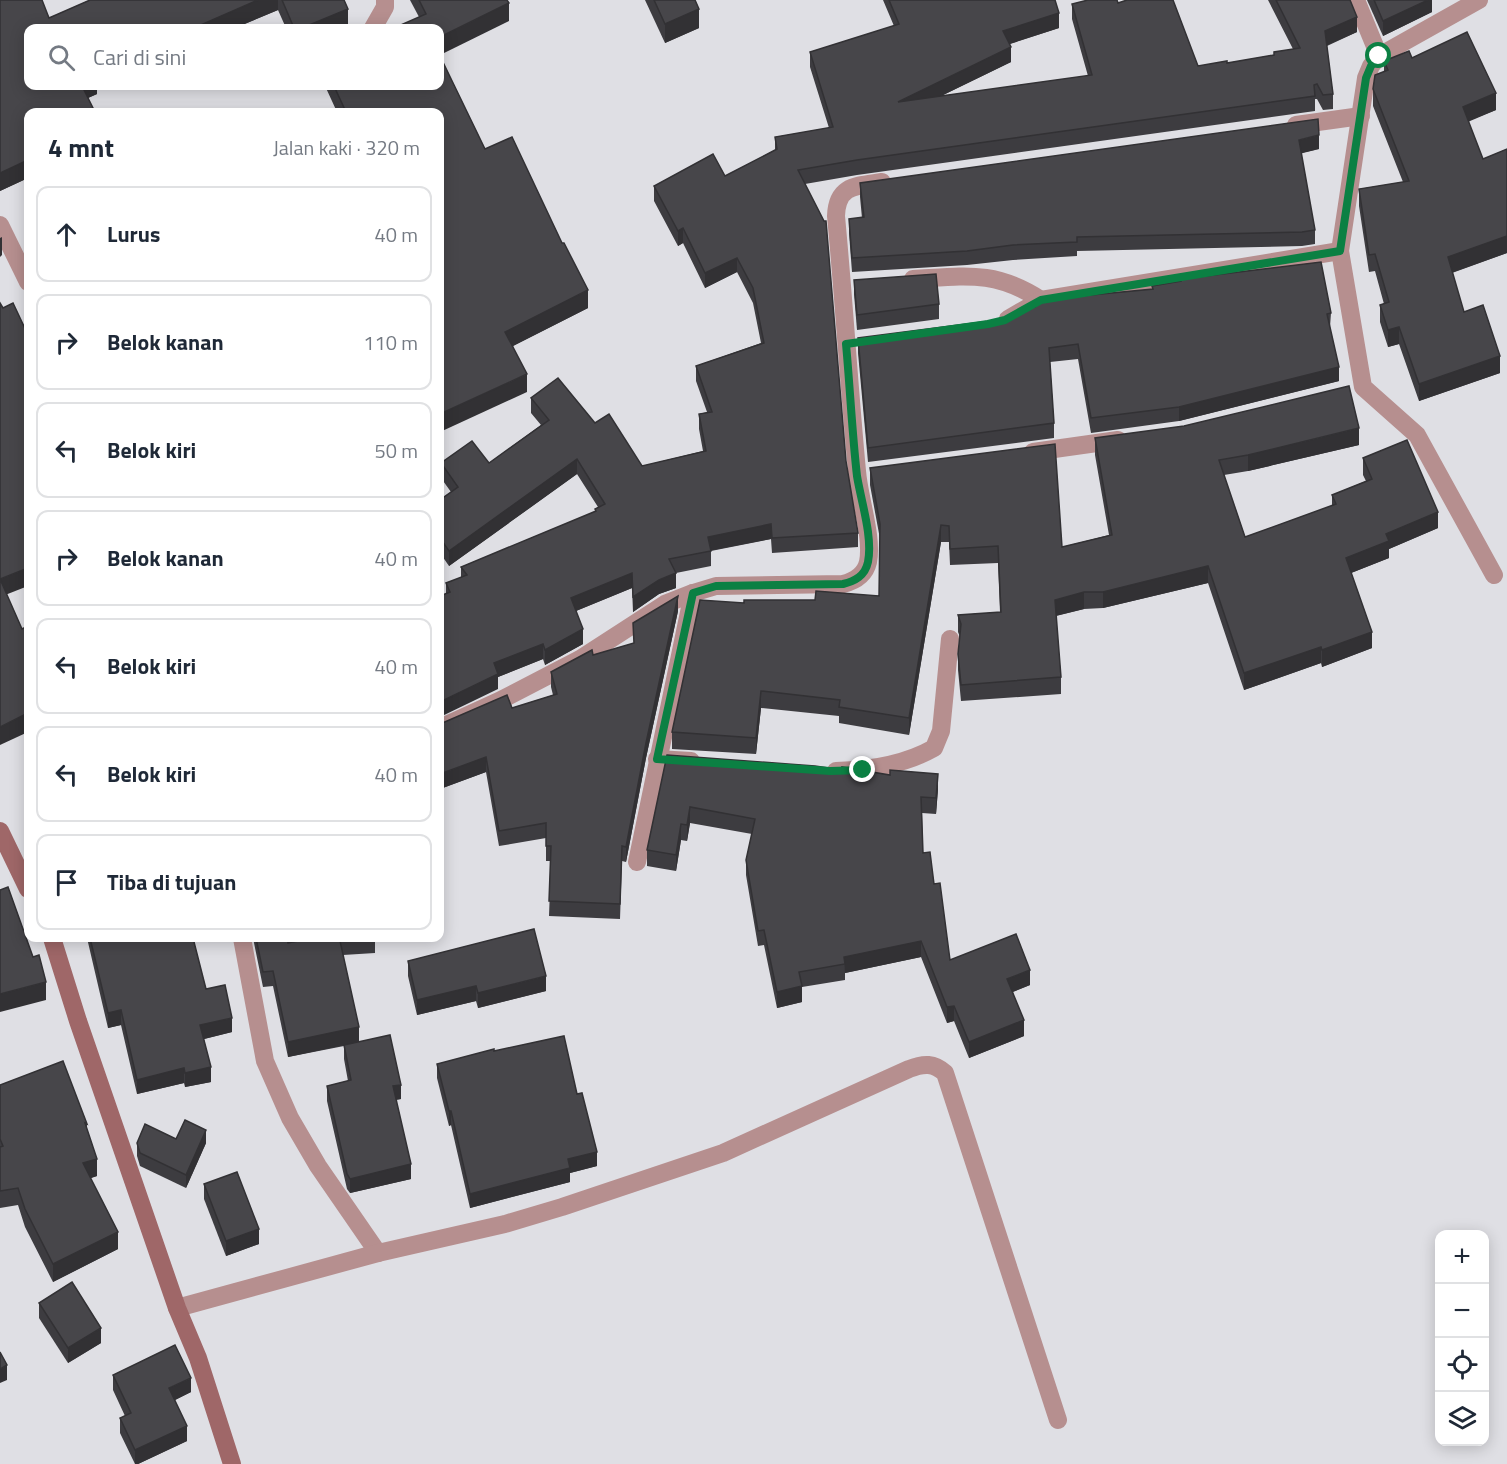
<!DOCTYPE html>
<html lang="id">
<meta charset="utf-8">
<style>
:root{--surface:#fff;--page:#f2f2f3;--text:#1f2937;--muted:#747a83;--line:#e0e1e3}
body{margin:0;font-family:"Titillium Web",sans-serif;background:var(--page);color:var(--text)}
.controls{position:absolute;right:18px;bottom:18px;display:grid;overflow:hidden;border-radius:12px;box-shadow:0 3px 15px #0003}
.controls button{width:54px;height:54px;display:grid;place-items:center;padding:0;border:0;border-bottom:2px solid var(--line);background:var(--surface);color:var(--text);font:30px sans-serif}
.stop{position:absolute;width:18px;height:18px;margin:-14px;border:4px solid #0b8043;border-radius:50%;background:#fff}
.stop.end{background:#0b8043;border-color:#fff;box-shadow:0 2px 6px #0008}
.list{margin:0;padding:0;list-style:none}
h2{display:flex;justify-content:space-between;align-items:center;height:78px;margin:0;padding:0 24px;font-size:26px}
h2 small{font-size:20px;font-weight:400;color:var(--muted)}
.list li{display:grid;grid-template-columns:39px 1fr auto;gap:18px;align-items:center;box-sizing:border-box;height:96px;margin:0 12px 12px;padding:0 12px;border:2px solid var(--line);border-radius:12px}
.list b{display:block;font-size:22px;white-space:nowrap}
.list em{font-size:20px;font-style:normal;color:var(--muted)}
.icon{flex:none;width:33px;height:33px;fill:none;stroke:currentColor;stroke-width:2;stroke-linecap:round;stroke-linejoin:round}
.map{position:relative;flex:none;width:1507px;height:1464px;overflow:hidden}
.search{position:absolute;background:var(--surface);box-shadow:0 3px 15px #0003;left:24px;top:24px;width:420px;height:66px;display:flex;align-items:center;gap:15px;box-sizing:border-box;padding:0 21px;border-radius:12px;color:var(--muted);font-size:22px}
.panel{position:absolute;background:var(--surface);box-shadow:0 3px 15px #0003;left:24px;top:108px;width:420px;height:834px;border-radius:12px}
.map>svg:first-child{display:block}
</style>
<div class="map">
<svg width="1507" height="1464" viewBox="0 0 1507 1464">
<rect width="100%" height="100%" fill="#dfdfe4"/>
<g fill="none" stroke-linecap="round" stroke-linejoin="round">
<!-- street -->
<g stroke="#b68f8f" stroke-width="18">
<path d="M1356,0L1379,56"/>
<path d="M1479,0L1379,56L1371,66L1366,78L1340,251L1363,387L1417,435L1494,575"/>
<path d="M373,28L385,7V0"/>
<path d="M1296,125L1361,116"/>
<path d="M0,225L28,282"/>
<path d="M913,279C966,276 995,270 1041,300"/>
<path d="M1008,319L1041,300L1340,251"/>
<path d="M1033,452L1118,440"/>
<path d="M440,728L499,701L580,659L665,604L693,593L716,586L843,584C855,581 865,575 868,562C873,537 859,498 857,471C849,386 844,301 836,216C837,185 856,186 882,182"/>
<path d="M657,759L691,761"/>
<path d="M836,771C870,770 904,765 934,748L941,731L950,639"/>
<path d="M637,862L693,593"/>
<path d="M242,938L265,1061L290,1118L318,1166L378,1253"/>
<path d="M177,1308L378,1253L505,1224L562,1207L723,1153L909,1069C924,1063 934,1063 945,1073L1058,1420"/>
</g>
<!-- secondary -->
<g stroke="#9f6768" stroke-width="18">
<path d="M0,831L28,889"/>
<path d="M52,938L78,1021L177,1308L198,1358L232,1464"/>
</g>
</g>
<!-- wall -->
<g fill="#3d3c40">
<path d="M0,0L49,18L90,0H344L348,27L344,28H286L278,10L235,28H28L97,89V94L88,98L28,178L0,191Z"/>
<path d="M410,0H507L509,21L419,17Z"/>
<path d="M645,0H695L699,28L665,43Z"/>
<path d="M883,0H1055L1059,28L1010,44L1011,62L941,96L1088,76L1072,19V4L1118,3L1198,66L1227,63L1274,55L1293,49L1268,0H1350L1357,32L1327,46L1333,94V109L1323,110L1317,99H1315V111L857,175L805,184L846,461L858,533V547L772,553L771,539L711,551V566L676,573V588L659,594L633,612L632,588L576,611L583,644L545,665L543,659L498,677V689L446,594V583L461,578V567L595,512V509L598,507L577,474L449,566L440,553V500L451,492L441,478V463H489L541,425L531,413V398L595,423L642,466L703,451L699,429V414L707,412L696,381V366L761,343L753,303L737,272L705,288L683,243L678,246L654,201V186L725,176L775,150V137L829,128L810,67V52L894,26Z"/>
<path d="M1367,0H1432V12L1383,36Z"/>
<path d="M1412,58L1496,110L1468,121L1483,159L1507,149V253L1452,273L1464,312L1500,373L1419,401L1399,344L1388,347L1380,322V305L1384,304L1375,271L1369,272L1359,206V189L1403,182L1373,106V89L1384,71V61Z"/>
<path d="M326,86H440L485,149L588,308L513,346L527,392L440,112H337L326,88Z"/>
<path d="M1319,149L1301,153L1315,230V244L1302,246L1077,251V256L1013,260L967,265L852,272L849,233V219L862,218L860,197V183Z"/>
<path d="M854,280L939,304V319L857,330L854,294Z"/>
<path d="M1034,302L1331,313L1330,327L1339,381L1179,421L1091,433L1078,359L1050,362L1054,423V438L868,462L858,353V338L990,321L1008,317L1034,307Z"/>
<path d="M1095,438L1359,445L1248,471L1224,475L1245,537L1332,506V495L1366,481L1363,475V458L1438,528L1389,549V558L1351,573L1372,648L1322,667L1321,663L1244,690L1208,583L1103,608L1084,609L1056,616L1061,677V694L961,701L958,670V654L960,637L958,632V615L1000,612L998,563L950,565L949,542H941L909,735L839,723V716L761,708L756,754L672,749V732L744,603L815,600L879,596L880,539L870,485V468L1062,547L1109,535L1095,455Z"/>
<path d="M678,611L646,758L626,862L622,861L620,919L549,916L551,861H546V838L499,846L486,772L440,789L512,708L553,695L551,687V672L593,655L634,643L633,623Z"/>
<path d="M667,755L938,789L936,814L922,813L923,853L934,884L950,960L1030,985L1013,992L1024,1036L969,1058L954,1021L947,1023L921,957L845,973V980L802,987V1002L777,1008L764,945L758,946L746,875V860L752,834L690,823L687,841L681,840L676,871L647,866V850Z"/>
<path d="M87,938H193L206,989L232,1032L204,1039L211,1082L185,1087L184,1083L137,1094L121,1025L108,1028Z"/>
<path d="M253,938H287L288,943L313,938H375V953L343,955L359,1041L401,1099L396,1100L411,1179L350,1193L347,1189L327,1101V1086L348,1081L344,1059V1046L288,1057L273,986L263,987Z"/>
<path d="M408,961L546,991L478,1008L476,1001L417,1015L408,976Z"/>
<path d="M494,1051L577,1094L597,1166L570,1173V1182L470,1208L451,1125L449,1126L437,1078V1064Z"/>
<path d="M0,1085L87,1124V1129L97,1176L90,1178L118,1249L53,1282L25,1227L18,1205L0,1208Z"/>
<path d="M176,1139L206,1143L186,1188L140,1166L137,1156V1143Z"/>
<path d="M204,1184L259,1244L226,1256L204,1199Z"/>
<path d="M39,1303L101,1343L68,1363L39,1318Z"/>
<path d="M113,1375L191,1392L175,1400L187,1441L138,1464H135L120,1433V1418L125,1416L113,1390Z"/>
</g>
<!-- shaded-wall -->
<g fill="#323134">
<path d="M258,0H278V10L235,28H194Z"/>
<path d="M1428,0H1432V12L1383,36V21Z"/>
<path d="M509,3V21L440,55V37Z"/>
<path d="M348,9V27L344,28H302Z"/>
<path d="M699,9V28L665,43V24Z"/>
<path d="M1059,13V28L1003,46V31Z"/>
<path d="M1357,17V32L1325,46V31Z"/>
<path d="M1011,47V62L898,117V102Z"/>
<path d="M81,86H106L97,89V94L81,101Z"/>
<path d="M1496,93V110L1463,124V107Z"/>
<path d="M1319,135V149L1299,154V140Z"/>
<path d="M28,160V178L0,191V173Z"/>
<path d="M683,228V243L678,246V231Z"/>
<path d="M1507,236V253L1448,274V257Z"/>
<path d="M2,237V255L0,257V238Z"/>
<path d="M737,258V272L705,288V273Z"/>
<path d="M588,290V308L505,350V332Z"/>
<path d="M1399,327V344L1388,347V330Z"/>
<path d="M1500,356V373L1419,401V384Z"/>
<path d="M1339,367V381L1179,421V407Z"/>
<path d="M527,374V392L440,432V414Z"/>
<path d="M1359,428V445L1248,471V455Z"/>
<path d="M577,459V474L449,566V551Z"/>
<path d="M1438,512V528L1389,549V558L1346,575V558L1386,534Z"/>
<path d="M771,524V539L708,551V537Z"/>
<path d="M941,525V542L909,735V718Z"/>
<path d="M1208,566V583L1103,608V592Z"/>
<path d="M28,568V586L0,597V579Z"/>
<path d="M632,573V588L571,613V598Z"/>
<path d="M676,573V588L659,594L633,612V597L659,580Z"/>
<path d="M1084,592V609L1055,616V600Z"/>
<path d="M678,596V611L646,758L626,862V847L646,743Z"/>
<path d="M583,629V644L545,665V650Z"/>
<path d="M1372,632V648L1322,667V650Z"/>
<path d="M543,644V659L498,677V689L440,717V702L494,663Z"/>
<path d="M1321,647V663L1244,690V673Z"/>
<path d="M761,691V708L756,754V738Z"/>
<path d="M28,713V732L0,745V727Z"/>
<path d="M486,757V772L440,789V774Z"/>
<path d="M938,774V789L936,814V798Z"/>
<path d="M690,807V823L687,841V825Z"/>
<path d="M681,824V840L676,871V855Z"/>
<path d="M921,941V957L845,973L844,957Z"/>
<path d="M1030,970V985L1007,994V979Z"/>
<path d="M546,976V991L478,1008V993Z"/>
<path d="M46,982V1000L0,1012V994Z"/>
<path d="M476,986V1001L417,1015V1000Z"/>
<path d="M802,986V1002L777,1008V992Z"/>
<path d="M954,1006V1021L947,1023V1007Z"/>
<path d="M121,1010V1025L108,1028V1013Z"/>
<path d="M232,1018V1032L200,1040V1025Z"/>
<path d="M1024,1020V1036L969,1058V1042Z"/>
<path d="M359,1027V1042L288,1057V1042Z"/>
<path d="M211,1067V1082L185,1087V1073Z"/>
<path d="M184,1068V1083L137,1094V1080Z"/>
<path d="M401,1085V1099L393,1100V1086Z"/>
<path d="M449,1111H451V1125L449,1126Z"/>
<path d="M206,1130V1143L186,1188V1175Z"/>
<path d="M597,1152V1166L570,1173V1182L470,1208V1194L568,1159Z"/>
<path d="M97,1159V1176L83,1181V1163Z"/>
<path d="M411,1164V1179L350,1193V1179Z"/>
<path d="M259,1229V1244L226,1256V1241Z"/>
<path d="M118,1232V1249L53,1282V1264Z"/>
<path d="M101,1328V1343L68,1363V1348Z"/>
<path d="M7,1365V1380L0,1383V1369Z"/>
<path d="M191,1378V1392L169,1403V1388Z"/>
<path d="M187,1426V1441L138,1464H135V1450Z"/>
</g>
<!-- building -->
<g fill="#47464a" stroke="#323134" stroke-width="1.5">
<path d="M0,0H42L49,18L90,0H258L194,28H28V86H82L95,112H28V160L0,173Z"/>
<path d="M282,0H344L348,9L302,28H294Z"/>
<path d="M419,0H507L509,3L440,37V28H394L426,14Z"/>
<path d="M654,0H695L699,9L665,24Z"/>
<path d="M889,0H1055L1059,13L1003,31L1011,47L898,102L1092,75L1072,4L1088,0H1117L1118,3L1127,0H1173L1198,66L1227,61V63L1274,55V52L1300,48L1276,0H1350L1357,17L1325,31L1333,94L1323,95L1317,84L1314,85L1315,96L857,160L798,170L824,221H826L846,461L858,533L772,538L771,524L708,537L711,551L669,559L676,573L659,580L633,597L632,573L571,598L583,629L545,650L543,644L494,663L498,674L440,702V596L450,592L446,583L467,575L461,567L596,511L595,509L605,504L577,459L449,551L440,538V500L458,487L441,463L472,441L489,463L549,420L531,398L558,378L595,423L609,414L642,466L706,451L699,414L712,412L696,366L764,343L753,288L737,258L705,273L683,228L678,231L654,186L713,154L725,176L777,149L775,137L833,127L810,52L899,24Z"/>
<path d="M1374,0H1428L1383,21Z"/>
<path d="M1467,32L1496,93L1463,107L1483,159L1507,149V236L1448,257L1464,312L1483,305L1500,356L1419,384L1399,327L1388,330L1380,305L1389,302L1375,254L1369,255L1359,189L1409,181L1373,89L1375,75L1388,70L1384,61L1409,51L1412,58Z"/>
<path d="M440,56L485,149L512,137L562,243H564L588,290L505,332L527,374L440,414V112H346L334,86H440Z"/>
<path d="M1318,119L1319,135L1299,140L1315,230L1302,232L1077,237V242L1013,245L967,251L852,258L849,219L864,217L860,183Z"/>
<path d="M1321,262L1331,313L1327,314L1339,367L1179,407L1091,418L1078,344L1049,348L1054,423L868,448L858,338L990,321L1008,317L1022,309L1035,307L1034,302L1038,300L1153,289L1152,286L1181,281V279Z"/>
<path d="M936,274L939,304L857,315L854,280Z"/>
<path d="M0,303L3,308L13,303L28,335V356L26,357L28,363V568L0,579Z"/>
<path d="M1349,386L1359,428L1248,455L1219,460L1245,537L1336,504L1332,495L1372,479L1363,458L1407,440L1438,512L1386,534L1389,541L1346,558L1372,632L1322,650L1321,647L1244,673L1208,566L1103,592H1084L1055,600L1061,677L961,685L958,654L961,624L958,615L1001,612L998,546L950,549L949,526L941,525L909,718L839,707L840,700L761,691L756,738L672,732L700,600L744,603V600H815L816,591L879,596L880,524L870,468L1055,444L1062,547L1112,535L1095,438L1184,426Z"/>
<path d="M0,579L22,629L28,626V713L0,727Z"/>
<path d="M678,596L646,743L626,847L622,846L620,904L549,901L551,846H546V823L499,831L486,757L440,774V724L507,695L512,708L557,694L551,672L592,650L593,655L634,643L633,623Z"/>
<path d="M667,755L815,766L842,770V767L890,775V770L938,774L936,798L921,797L923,853L930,852L934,884L940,883L950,960L1016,934L1030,970L1007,979L1024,1020L969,1042L954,1006L947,1007L921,941L844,957L845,964L799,972L802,986L777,992L764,930L758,931L746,860L755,819L690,807L687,825L681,824L676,855L647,850Z"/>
<path d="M8,887L33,957L39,955L46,982L0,994V890Z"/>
<path d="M534,929L546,976L478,993L476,986L417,1000L408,961Z"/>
<path d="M90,938H193L206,989L225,985L232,1018L200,1025L211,1067L185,1073L184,1068L137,1080L121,1010L108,1013Z"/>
<path d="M256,938H287L288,943L315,938H375L340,941L359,1027L288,1042L273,971L263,972Z"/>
<path d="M390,1035L401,1085L393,1086L411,1164L350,1179L347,1174L327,1086L351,1080L344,1045Z"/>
<path d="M564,1036L577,1094L582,1093L597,1152L568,1159L570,1168L470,1194L451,1111H449L437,1064L494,1049V1051Z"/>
<path d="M63,1061L87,1124L85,1123L97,1159L83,1163L118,1232L53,1264L25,1209L18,1188L0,1191V1147L3,1146L0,1139V1085Z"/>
<path d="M185,1120L206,1130L186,1175L140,1153L137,1143L145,1124L176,1139Z"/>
<path d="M237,1172L259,1229L226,1241L204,1184Z"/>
<path d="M72,1282L101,1328L68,1348L39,1303Z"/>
<path d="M175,1345L191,1378L169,1388L187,1426L135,1450L120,1418L131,1413L113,1375Z"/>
<path d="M0,1352L7,1365L0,1369Z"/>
</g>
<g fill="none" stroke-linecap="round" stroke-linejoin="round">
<!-- route -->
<path stroke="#0b8043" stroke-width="8" d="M863,770L830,771L657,759L693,593L716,586L843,584C855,581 865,576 868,562C873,537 861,501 857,476C852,432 850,387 846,344L988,324L1005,320L1041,300L1340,251L1366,78L1371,66L1379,56"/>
</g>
</svg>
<div class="controls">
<button>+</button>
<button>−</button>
<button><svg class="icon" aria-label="locate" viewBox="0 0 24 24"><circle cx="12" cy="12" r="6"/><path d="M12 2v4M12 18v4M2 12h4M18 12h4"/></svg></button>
<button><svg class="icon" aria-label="layers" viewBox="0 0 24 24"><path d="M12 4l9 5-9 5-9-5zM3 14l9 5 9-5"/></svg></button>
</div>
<div class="stop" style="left:1379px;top:56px"></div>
<div class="stop end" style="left:863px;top:770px"></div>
<div class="search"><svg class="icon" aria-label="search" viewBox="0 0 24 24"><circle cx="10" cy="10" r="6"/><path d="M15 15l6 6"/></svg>Cari di sini</div>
<section class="panel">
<h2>4 mnt<small>Jalan kaki · 320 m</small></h2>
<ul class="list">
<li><svg class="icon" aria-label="ahead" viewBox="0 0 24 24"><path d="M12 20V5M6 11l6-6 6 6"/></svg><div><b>Lurus</b></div><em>40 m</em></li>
<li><svg class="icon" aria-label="right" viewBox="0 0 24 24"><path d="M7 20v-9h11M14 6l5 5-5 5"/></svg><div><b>Belok kanan</b></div><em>110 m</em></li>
<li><svg class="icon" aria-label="left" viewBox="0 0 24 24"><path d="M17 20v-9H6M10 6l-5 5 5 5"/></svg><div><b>Belok kiri</b></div><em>50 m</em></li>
<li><svg class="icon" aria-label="right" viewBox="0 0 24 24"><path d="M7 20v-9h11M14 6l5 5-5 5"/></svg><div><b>Belok kanan</b></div><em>40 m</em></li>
<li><svg class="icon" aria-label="left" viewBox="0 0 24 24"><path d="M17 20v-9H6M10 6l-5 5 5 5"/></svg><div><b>Belok kiri</b></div><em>40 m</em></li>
<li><svg class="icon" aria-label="left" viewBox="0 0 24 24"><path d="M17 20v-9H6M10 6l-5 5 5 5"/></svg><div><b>Belok kiri</b></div><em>40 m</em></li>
<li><svg class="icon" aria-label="arrive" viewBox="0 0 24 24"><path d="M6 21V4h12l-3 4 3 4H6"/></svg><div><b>Tiba di tujuan</b></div></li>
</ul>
</section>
</div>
